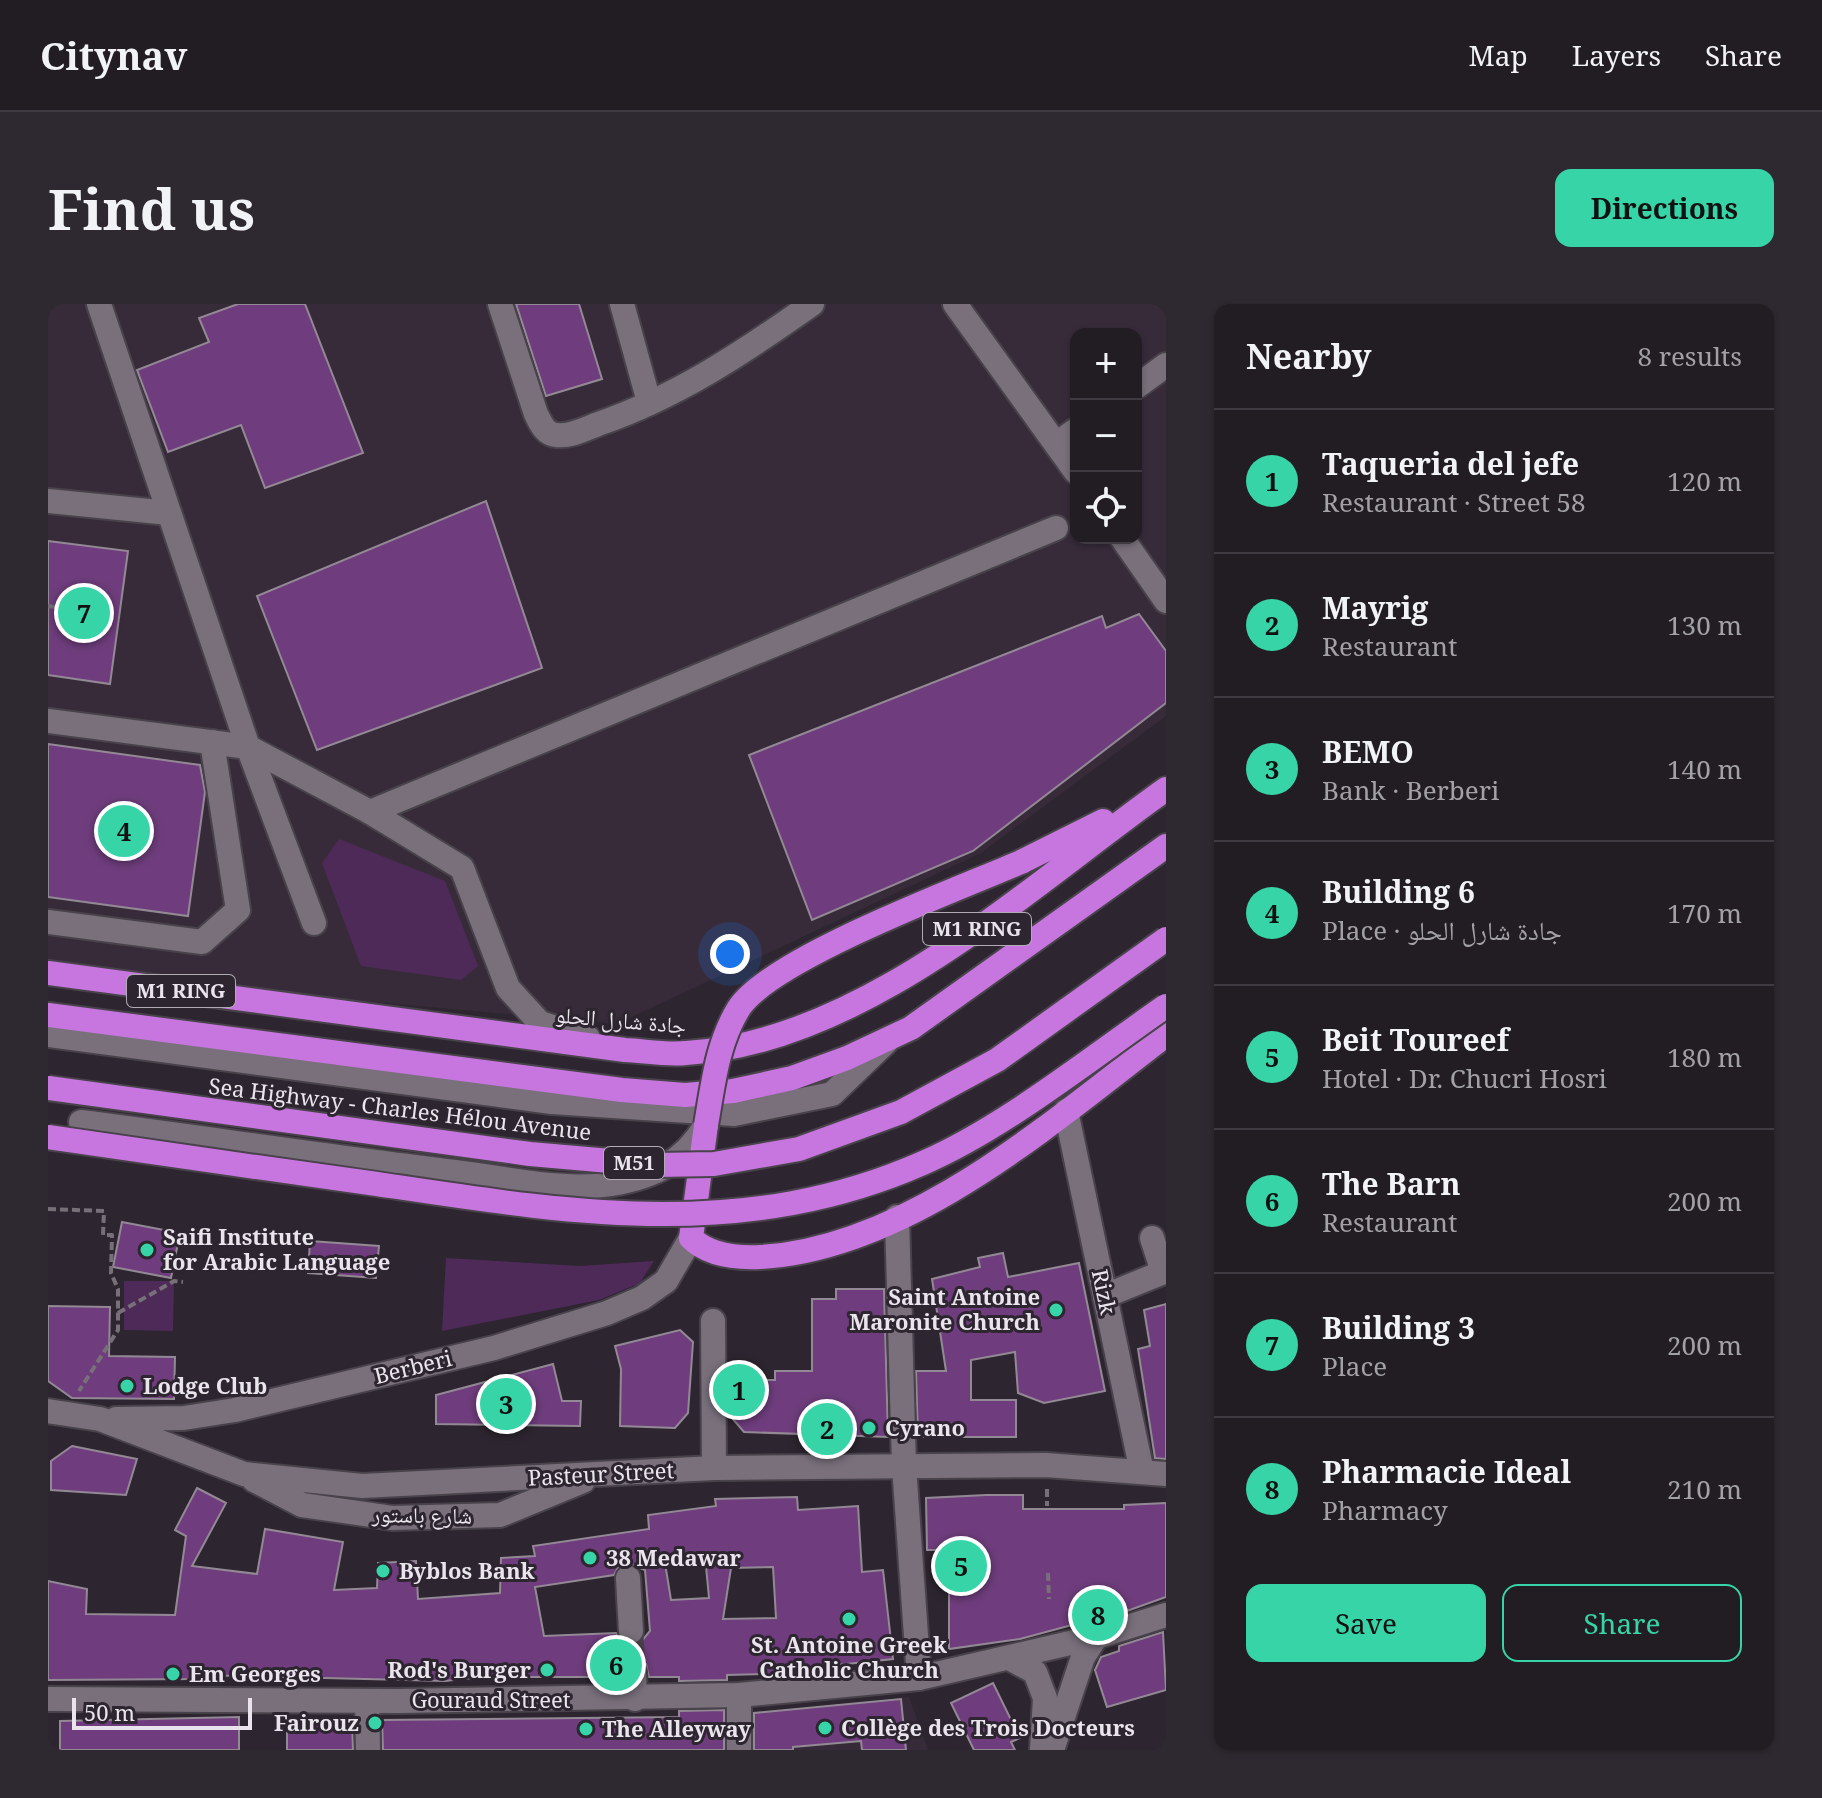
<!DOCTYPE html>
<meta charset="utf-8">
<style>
:root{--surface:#221c23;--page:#2e2930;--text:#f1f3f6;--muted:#a2a1a6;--line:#3f3a41;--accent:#36d4a7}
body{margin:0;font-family:"Noto Serif","Noto Naskh Arabic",serif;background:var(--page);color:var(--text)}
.controls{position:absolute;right:24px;top:24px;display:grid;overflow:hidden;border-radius:16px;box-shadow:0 2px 6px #0004}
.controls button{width:72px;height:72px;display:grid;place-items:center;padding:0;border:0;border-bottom:2px solid var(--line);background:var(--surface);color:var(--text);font:40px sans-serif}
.scale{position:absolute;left:24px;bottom:20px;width:180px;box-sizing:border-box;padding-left:8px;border:4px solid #eae5ec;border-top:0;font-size:22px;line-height:28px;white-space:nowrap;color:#eae5ec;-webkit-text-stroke:6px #2d252f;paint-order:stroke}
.you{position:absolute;left:682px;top:650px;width:28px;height:28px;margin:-20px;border:6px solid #fff;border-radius:50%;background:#1a73e8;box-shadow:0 0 0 12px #1a73e833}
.badge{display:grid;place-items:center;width:52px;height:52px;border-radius:50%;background:var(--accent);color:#111;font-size:26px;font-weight:700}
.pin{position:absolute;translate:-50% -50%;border:4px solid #fff;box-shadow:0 2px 8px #0006}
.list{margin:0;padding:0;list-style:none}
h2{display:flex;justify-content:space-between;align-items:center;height:104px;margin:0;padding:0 32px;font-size:34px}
h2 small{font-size:26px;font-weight:400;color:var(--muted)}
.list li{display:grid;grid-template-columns:52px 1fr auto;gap:24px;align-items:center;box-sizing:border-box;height:144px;padding:0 32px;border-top:2px solid var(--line)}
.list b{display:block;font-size:30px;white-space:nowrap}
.list p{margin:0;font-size:26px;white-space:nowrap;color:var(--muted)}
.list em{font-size:26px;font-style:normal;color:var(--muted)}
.actions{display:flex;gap:16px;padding:24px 32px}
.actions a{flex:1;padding:18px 0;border:2px solid var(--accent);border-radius:16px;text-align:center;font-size:28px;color:var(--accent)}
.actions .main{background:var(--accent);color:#111}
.icon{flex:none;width:44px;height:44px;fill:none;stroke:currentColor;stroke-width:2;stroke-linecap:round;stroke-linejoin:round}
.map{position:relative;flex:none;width:1118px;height:1446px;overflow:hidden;border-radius:16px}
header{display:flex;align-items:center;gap:48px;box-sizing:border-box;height:112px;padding:0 40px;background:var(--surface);border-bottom:2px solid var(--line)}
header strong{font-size:38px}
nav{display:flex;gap:44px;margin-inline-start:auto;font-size:28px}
.intro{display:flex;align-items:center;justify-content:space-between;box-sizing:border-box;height:192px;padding:0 48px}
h1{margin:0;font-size:56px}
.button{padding:20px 36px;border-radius:16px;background:var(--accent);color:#111;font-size:28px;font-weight:700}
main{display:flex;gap:48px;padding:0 48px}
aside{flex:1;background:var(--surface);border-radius:16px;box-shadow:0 2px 6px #0004}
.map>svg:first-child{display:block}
</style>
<header>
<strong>Citynav</strong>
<nav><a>Map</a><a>Layers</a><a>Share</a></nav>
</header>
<div class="intro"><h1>Find us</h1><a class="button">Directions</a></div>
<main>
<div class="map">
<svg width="1118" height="1446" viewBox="0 0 1118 1446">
<rect width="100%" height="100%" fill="#2d252f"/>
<!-- built -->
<g fill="#372b3a" fill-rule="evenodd">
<path d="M0,0H1118V412L933,549L569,720L227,689L0,658ZM1028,30H1088V234H1028Z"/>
<path d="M861,1393L880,1446H698L697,1410Z"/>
</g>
<!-- green -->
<g fill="#4e2a58">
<path d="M291,535L397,577L430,662L413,676L313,662L274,559Z"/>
<path d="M398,954L532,962L606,957L592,979L551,996L394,1027Z"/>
<path d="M76,977H126L125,1027L76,1026Z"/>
</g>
<!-- building -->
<g fill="#6f3d7d" stroke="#938995" stroke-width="2" fill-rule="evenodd">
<path d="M190,0H257L315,149L217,184L193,121L120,148L89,66L161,38L151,14Z"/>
<path d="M468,0H531L554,75L498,92Z"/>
<path d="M438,197L494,364L269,446L209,292Z"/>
<path d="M0,237L80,247L62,380L0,371Z"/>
<path d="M1091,310L1118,347V399L925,547L764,616L701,451L1054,312L1058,324Z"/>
<path d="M0,440L152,461L157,488L140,612L0,593Z"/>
<path d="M74,918L132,929L123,974L65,963Z"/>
<path d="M262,937L331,942L328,974L260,969Z"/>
<path d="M955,949L960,973L1031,959L1057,1087L996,1099L970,1089L967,1048L923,1056V1096H968V1133H870L868,1067H898L884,975L932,963L930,954Z"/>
<path d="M788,985H836L840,1133L696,1128L683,1113V1076H727V1067H764V995H788Z"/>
<path d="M1118,1000V1155L1107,1154L1090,1045L1102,1042L1096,1006Z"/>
<path d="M0,1002L62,1003L61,1052L127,1053L126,1095L24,1094L0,1077Z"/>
<path d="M632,1026L645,1038L640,1109L627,1124L572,1122L573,1065L567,1042Z"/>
<path d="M505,1060L514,1097H533L532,1122L388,1120V1091Z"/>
<path d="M24,1142L89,1155L78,1191L3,1186V1157Z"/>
<path d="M149,1184L178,1199L144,1262L209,1270L217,1225L295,1238L286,1286L329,1284L330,1259L368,1257L370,1295L452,1289L453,1254L487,1252L485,1242L601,1225L600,1211L668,1202L667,1195L749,1193L750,1206L810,1202L814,1268L835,1266L845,1355L761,1364V1369L679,1371V1376L631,1377V1373H601L598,1360L586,1354L573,1361L571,1373H453V1371L397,1377L151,1371V1375L0,1376V1277L39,1285L38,1310L127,1311L138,1232L127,1226ZM657,1252L661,1294L623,1296L617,1259ZM578,1259L597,1266L602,1327L592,1339L577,1341L568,1329L496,1332L487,1283L566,1271L571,1262ZM725,1263L728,1314L675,1315L683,1264Z"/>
<path d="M938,1191H975V1205H1076V1201L1118,1199V1293L1065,1312H1023L1024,1321L972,1335L901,1345V1246H879L878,1194Z"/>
<path d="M1115,1328L1118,1386L1059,1403L1047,1366L1053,1353L1071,1347V1342Z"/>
<path d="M945,1379L972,1434L963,1438L967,1446H926L903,1399Z"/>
<path d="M853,1395L858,1446H814L813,1437L745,1443V1446H706V1409Z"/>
<path d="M676,1406V1446H335L334,1416L631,1413V1407Z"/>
<path d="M191,1413V1446H12V1417Z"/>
<path d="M239,1414L304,1416L305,1446H239Z"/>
</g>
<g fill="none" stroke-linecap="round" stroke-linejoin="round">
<!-- minor-tunnel -->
<path stroke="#49424b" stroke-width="24" stroke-dasharray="24 12" stroke-linecap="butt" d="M583,1327L586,1369"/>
<defs>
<g id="minor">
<path d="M51,0L200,443L266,619"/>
<path d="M452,0L488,110C493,120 497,130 508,131C522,133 537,125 550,120C629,93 696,48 764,0"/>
<path d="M574,0L601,98"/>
<path d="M907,0L1028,168"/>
<path d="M1088,83L1118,61"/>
<path d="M1008,140L1028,126"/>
<path d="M0,197L121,209"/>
<path d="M1074,234L1118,297"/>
<path d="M0,417L200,443L322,508L414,564L460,684L492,719L540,734"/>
<path d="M322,508L1008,224"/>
<path d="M0,618L154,638L190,606L164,438"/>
<path d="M0,731L504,798L686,810L784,790L838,738"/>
<path d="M1018,807L1094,1168"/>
<path d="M33,818C158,834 282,853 407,868C458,874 514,888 564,880C606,873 636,858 658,821"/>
<path d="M849,913L856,1162L871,1374"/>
<path d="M1104,934L1115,968"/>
<path d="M1057,992L1118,967"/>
<path d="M665,1017L666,1164"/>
<path d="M0,1107L52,1115L196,1170L314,1182L666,1164L998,1161L1118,1170"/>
<path d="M68,1115L136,1114L187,1106L446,1044L559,1009L594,994L618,977L643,934"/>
<path d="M206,1176L254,1201L344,1214L452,1211L535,1177"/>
<path d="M580,1274L583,1327"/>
<path d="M963,1355L987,1368L997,1394L994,1446"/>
<path d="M586,1369L587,1395"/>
<path d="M691,1391V1446"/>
<path d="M0,1395L352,1397L691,1391L871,1374L1048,1333L1118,1311"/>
<path d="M319,1397L320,1446"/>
<path d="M1004,1446L1035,1353L1048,1333"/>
</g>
<g id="highway">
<path d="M973,558L1055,517"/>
<path d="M0,669L577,746C597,747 618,751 638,749C815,739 980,583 1118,485"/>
<path d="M0,711L574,786L637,791L685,787L744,774L799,754L863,724L1118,542"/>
<path d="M658,821L643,934C660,951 688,954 712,953C860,945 1004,818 1118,731"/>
</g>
</defs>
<!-- minor casing -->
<use href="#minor" stroke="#48424a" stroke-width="28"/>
<!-- highway casing -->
<use href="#highway" stroke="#48424a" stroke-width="28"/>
<!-- path -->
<g stroke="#777079" stroke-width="4" stroke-dasharray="8 4" stroke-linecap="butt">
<path d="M0,302L50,309"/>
<path d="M0,905L56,907L55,931H64L63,969L70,985V1026L31,1087"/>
<path d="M70,1009L126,977L135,978"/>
<path d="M999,1185V1202"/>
<path d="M1000,1269L1001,1295"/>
</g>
<!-- minor -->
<use href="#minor" stroke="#79707c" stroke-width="24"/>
<!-- highway -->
<use href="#highway" stroke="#c876df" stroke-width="24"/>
<defs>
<g id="highway-bridge">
<path d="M0,784L482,850L608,861L666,860L751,845L853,808L949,756L1118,635"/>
<path d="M658,821C665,781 669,739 691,704C724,654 911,585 973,558"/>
<path d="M0,833C110,849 219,865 329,880C517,908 693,939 875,859C956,824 1044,753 1118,702"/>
</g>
</defs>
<!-- highway-bridge casing -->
<use href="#highway-bridge" stroke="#48424a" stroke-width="28" stroke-linecap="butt"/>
<!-- highway-bridge -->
<use href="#highway-bridge" stroke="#c876df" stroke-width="24"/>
</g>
<!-- markers -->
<g fill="#36d4a7" stroke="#2d252f" stroke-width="3">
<circle cx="99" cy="946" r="8"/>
<circle cx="1008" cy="1006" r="8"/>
<circle cx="79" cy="1082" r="8"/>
<circle cx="821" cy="1124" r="8"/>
<circle cx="542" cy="1254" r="8"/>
<circle cx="335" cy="1267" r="8"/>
<circle cx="801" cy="1315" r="8"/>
<circle cx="499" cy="1366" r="8"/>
<circle cx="125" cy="1370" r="8"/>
<circle cx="327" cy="1419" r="8"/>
<circle cx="777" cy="1424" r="8"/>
<circle cx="538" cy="1425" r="8"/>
</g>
<g text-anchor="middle" stroke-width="6" stroke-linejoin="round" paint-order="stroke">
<!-- shield labels -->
<g fill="#2d252f" stroke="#b1abb3" stroke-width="2">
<rect x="875" y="609" width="108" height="32" rx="6"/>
<rect x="79" y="671" width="108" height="32" rx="6"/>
<rect x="556" y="843" width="60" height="32" rx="6"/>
</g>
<g font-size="20" font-weight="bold" fill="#eae5ec">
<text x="929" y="632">M1 RING</text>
<text x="133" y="694">M1 RING</text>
<text x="586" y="866">M51</text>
</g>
<!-- street labels -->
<g font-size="22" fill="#eae5ec" stroke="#2d252f">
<text transform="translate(573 716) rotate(5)" y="8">جادة شارل الحلو</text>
<text transform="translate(352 805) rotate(7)" y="8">Sea Highway - Charles Hélou Avenue</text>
<text transform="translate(1056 988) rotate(78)" y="8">Rizk</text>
<text transform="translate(365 1063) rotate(-14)" y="8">Berberi</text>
<text transform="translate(553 1170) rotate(-3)" y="8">Pasteur Street</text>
<text transform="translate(374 1211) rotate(1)" y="8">شارع باستور</text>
<text x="443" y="1404">Gouraud Street</text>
</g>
<!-- poi labels -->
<g font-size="22" font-weight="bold" fill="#eae5ec" stroke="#2d252f" text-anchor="start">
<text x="115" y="941">Saifi Institute<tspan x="115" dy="25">for Arabic Language</tspan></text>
<text x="992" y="1001" text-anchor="end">Saint Antoine<tspan x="992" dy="25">Maronite Church</tspan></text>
<text x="95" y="1090">Lodge Club</text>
<text x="837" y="1132">Cyrano</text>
<text x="558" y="1262">38 Medawar</text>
<text x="351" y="1275">Byblos Bank</text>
<text x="801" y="1349" text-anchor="middle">St. Antoine Greek<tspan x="801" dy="25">Catholic Church</tspan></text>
<text x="483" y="1374" text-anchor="end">Rod's Burger</text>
<text x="141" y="1378">Em Georges</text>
<text x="311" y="1427" text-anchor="end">Fairouz</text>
<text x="793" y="1432">Collège des Trois Docteurs</text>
<text x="554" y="1433">The Alleyway</text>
</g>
</g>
</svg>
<div class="controls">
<button>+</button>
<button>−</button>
<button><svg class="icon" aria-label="locate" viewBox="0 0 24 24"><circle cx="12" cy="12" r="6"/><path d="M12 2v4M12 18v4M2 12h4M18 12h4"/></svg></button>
</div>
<div class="scale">50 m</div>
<div class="you"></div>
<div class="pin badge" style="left:691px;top:1086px">1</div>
<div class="pin badge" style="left:779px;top:1125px">2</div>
<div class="pin badge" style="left:458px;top:1100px">3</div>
<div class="pin badge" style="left:76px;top:527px">4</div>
<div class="pin badge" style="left:913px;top:1262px">5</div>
<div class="pin badge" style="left:568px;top:1361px">6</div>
<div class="pin badge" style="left:36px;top:309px">7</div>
<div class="pin badge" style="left:1050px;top:1311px">8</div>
</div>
<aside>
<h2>Nearby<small>8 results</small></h2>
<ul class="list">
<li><span class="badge">1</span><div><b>Taqueria del jefe</b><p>Restaurant · Street 58</p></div><em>120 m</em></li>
<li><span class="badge">2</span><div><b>Mayrig</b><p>Restaurant</p></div><em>130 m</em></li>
<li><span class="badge">3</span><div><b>BEMO</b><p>Bank · Berberi</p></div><em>140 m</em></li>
<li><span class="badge">4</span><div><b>Building 6</b><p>Place · جادة شارل الحلو</p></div><em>170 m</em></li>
<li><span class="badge">5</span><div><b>Beit Toureef</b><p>Hotel · Dr. Chucri Hosri</p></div><em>180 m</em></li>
<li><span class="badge">6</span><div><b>The Barn</b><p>Restaurant</p></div><em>200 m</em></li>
<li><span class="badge">7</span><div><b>Building 3</b><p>Place</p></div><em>200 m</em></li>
<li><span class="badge">8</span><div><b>Pharmacie Ideal</b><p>Pharmacy</p></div><em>210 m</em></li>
</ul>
<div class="actions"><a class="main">Save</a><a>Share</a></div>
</aside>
</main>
